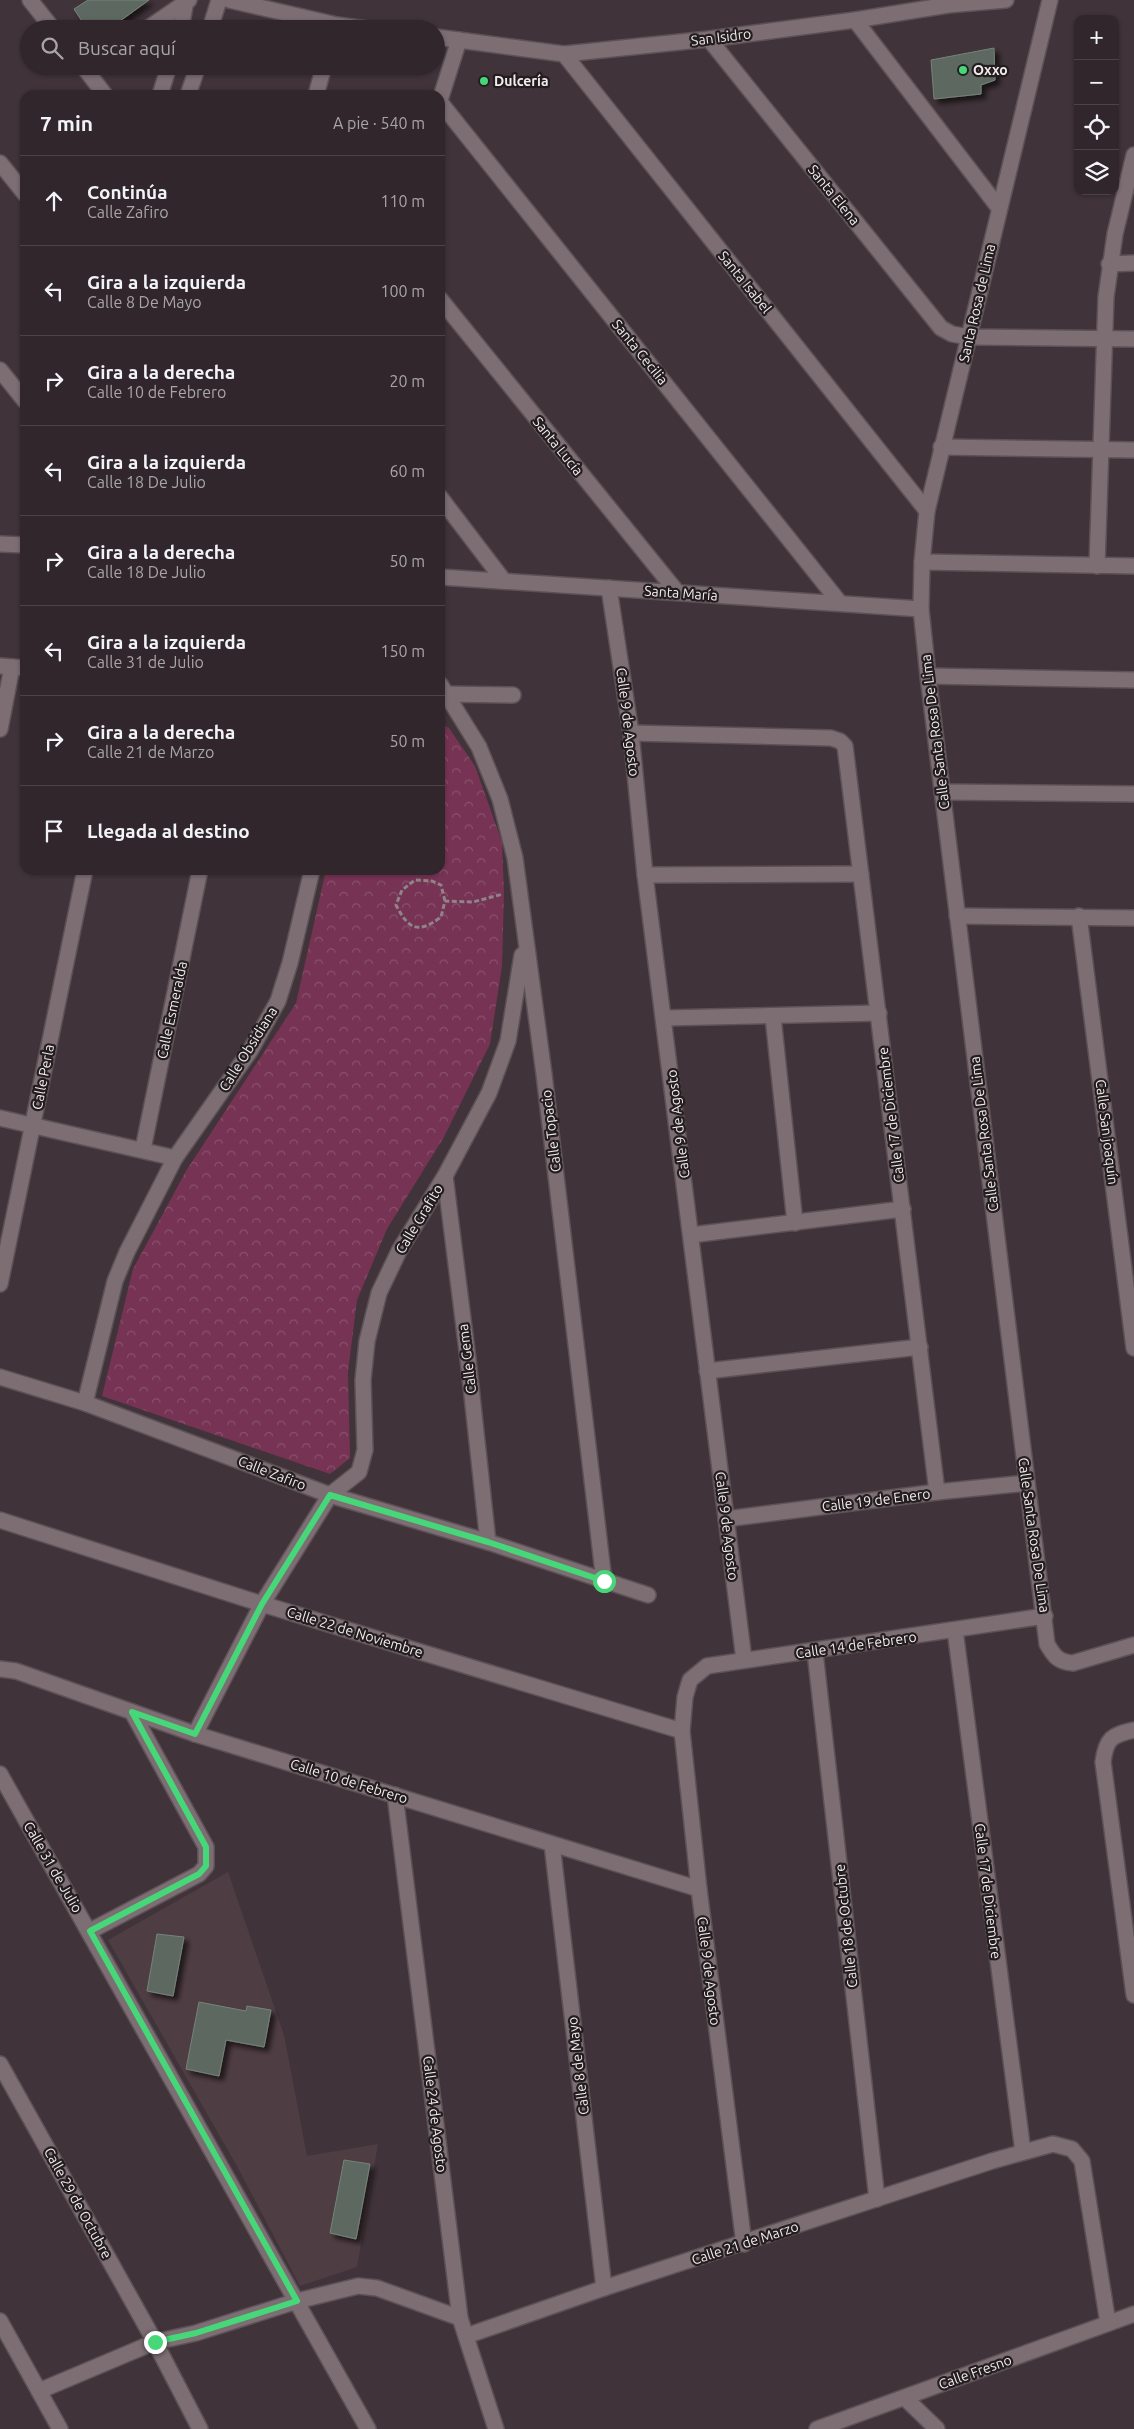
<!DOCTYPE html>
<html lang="es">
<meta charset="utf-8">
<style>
:root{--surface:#30262b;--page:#3c3237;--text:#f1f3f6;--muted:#a8a5a9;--line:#4b4347}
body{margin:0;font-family:Ubuntu,sans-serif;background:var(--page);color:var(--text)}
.controls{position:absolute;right:15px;top:15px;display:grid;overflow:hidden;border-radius:10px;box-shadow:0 1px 4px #0004}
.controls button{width:45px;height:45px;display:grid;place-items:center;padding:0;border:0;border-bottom:1px solid var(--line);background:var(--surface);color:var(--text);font:25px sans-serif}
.stop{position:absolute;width:15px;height:15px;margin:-11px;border:4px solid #46d779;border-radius:50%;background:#fff}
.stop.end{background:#46d779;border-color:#fff;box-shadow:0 1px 5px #0008}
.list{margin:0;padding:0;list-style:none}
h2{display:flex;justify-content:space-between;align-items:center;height:65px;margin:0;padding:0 20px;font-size:21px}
h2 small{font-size:16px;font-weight:400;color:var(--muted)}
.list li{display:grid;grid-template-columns:32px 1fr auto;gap:15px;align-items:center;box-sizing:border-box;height:90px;padding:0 20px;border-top:1px solid var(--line)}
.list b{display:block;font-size:19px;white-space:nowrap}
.list p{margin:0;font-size:16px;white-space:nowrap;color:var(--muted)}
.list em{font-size:16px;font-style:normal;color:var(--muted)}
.icon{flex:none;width:28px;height:28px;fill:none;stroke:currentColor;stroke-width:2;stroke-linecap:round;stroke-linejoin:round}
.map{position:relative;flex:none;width:1134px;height:2429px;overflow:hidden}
.search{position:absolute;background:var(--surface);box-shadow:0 1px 4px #0004;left:20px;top:20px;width:425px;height:55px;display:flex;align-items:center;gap:12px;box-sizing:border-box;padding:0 18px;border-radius:28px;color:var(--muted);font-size:19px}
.panel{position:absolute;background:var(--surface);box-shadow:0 1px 4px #0004;left:20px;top:90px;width:425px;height:785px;border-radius:15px}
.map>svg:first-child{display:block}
</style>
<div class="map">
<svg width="1134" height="2429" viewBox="0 0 1134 2429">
<defs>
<pattern id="forest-crowns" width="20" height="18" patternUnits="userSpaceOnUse" patternTransform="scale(1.25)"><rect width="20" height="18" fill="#763354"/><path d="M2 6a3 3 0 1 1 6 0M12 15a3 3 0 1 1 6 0" fill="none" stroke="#8a516d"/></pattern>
<filter id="shadow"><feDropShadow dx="4.5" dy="4.5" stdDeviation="2.5" flood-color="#0009"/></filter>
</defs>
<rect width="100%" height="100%" fill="#403339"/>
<!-- built -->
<path fill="#4f3d44" d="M228,1872L284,2035L307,2156L378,2144L357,2267L300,2286L238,2168L108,1940Z"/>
<!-- forest -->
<path fill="url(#forest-crowns)" d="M440,724L449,728L475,766L502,842L504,894L502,966L490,1044L444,1137L387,1229L357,1300L348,1372L350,1458L330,1474L102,1396L133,1269L186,1171L296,1003L326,870H440Z"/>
<!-- building -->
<g fill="#5d6960" stroke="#768379" filter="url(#shadow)">
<path d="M88,0H149L109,29H87L74,9Z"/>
<path d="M994,48L995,80L981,85V94L934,99L931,60Z"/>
<path d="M157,1934L184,1937L173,1996L147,1991Z"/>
<path d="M199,2002L246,2011L247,2006L271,2010L264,2047L226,2040L219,2076L186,2069Z"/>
<path d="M344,2160L370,2164L356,2239L330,2233Z"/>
</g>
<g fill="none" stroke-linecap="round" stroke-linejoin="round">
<defs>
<g id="street">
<path d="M30,0L53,29"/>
<path d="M229,0L337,25L367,29"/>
<path d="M1050,0L927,511L922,562L921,609L928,676L1047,1644C1054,1656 1058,1662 1073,1663L1134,1645"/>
<path d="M855,20L999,208"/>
<path d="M147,29L189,0"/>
<path d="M181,29L186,0"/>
<path d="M210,29L219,0"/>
<path d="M436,37L564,54L709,39L855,20L948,5L1006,0"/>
<path d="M709,39L941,328L952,334L969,337L1134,339"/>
<path d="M564,54L927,511"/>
<path d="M83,66L105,95"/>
<path d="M160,95L169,66"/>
<path d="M188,95L198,66"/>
<path d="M316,95L324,66"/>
<path d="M440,100L459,40"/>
<path d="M440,102L840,603"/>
<path d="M0,163L25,194"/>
<path d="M1109,264L1134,263"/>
<path d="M440,299L677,592"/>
<path d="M0,370L25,401"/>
<path d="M941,447L1134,450"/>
<path d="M440,497L504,581"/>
<path d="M0,544L25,545"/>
<path d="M922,562L1134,566"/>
<path d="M1097,566L1106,297L1115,234L1134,155"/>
<path d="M440,577L921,609"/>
<path d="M609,588L631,733L645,875L744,1660"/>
<path d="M0,666L25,668"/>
<path d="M928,676L1134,680"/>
<path d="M440,684L479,747L500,799L515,858L544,1074L604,1581"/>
<path d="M441,694L513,695"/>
<path d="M0,729L12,667"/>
<path d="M631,733L831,738L840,741L845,746L937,1492"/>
<path d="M942,792L1134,794"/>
<path d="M645,875L861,874"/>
<path d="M957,916L1134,918"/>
<path d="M1079,916L1134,1348"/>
<path d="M773,1017L795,1223"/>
<path d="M665,1018L879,1013"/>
<path d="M0,1118L175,1158"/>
<path d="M143,1149L200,870"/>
<path d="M445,1176L468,1359L488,1542"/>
<path d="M691,1235L903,1209"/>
<path d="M0,1284L85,870"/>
<path d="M707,1371L920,1347"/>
<path d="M0,1377L85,1403L330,1495L488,1542L648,1595"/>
<path d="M85,1403L115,1281L127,1252L175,1158L250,1051L278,1001L290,963L312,870"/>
<path d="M726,1519L937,1492L1027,1483"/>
<path d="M0,1520L262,1604L682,1731"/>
<path d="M955,1630L1023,2152"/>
<path d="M815,1652L877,2199"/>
<path d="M0,1669L16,1671L195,1734L699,1889"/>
<path d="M1134,1730C1112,1735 1106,1738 1103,1762L1134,1995"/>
<path d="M195,1734L262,1604L330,1495L359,1472L365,1450L363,1380L367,1341L379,1293L399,1251L445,1176L489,1093L508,1041L522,955"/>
<path d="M0,1774L368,2429"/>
<path d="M395,1795L460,2318L496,2429"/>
<path d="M552,1844L604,2288"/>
<path d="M90,1931L199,1874L206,1866V1847L132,1712"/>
<path d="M0,2064L155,2342L200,2429"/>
<path d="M744,2244L699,1889L682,1731L685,1697L690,1680L707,1666L1045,1616"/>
<path d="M0,2321L60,2429"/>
<path d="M466,2336L604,2288L992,2161L1053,2144L1072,2149L1082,2161L1108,2323"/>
<path d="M39,2391L155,2342L196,2333L297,2301L358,2286L377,2288L460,2318"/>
<path d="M905,2398L937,2429"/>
<path d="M817,2429L1134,2314"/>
</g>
</defs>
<!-- street casing -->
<use href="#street" stroke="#5c5156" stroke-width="18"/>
<!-- path -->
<path stroke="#8f8488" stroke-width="3" stroke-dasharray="5 2.5" stroke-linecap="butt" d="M445,901L441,885L432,881L415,880L402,890L396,905C409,930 418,934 441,917L445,901L473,902L503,894"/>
<!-- street -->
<use href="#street" stroke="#7c6e73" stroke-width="15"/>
</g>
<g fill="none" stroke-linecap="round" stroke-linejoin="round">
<!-- route -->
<path stroke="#46d779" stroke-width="6" d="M155,2342L196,2333L297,2301L90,1931L199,1874L206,1866V1847L132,1712L195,1734L262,1604L330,1495L488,1542L604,1581"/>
</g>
<!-- markers -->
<g fill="#46d779" stroke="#231d1f" stroke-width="2">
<circle cx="963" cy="70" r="5"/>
<circle cx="484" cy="81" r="5"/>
</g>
<g text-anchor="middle" stroke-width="4.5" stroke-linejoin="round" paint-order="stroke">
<!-- street labels -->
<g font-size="14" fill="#f3ebee" stroke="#231d1f">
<text transform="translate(721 37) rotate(-7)" y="5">San Isidro</text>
<text transform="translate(834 195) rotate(51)" y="5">Santa Elena</text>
<text transform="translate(745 282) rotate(51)" y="5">Santa Isabel</text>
<text transform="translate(977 303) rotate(-77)" y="5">Santa Rosa de Lima</text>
<text transform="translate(640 352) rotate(51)" y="5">Santa Cecilia</text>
<text transform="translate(558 446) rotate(51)" y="5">Santa Lucía</text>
<text transform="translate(681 593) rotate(4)" y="5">Santa María</text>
<text transform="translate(628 722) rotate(83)" y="5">Calle 9 de Agosto</text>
<text transform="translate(935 732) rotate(-97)" y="5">Calle Santa Rosa De Lima</text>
<text transform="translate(172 1010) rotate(-78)" y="5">Calle Esmeralda</text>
<text transform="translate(248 1049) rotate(-58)" y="5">Calle Obsidiana</text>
<text transform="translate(43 1077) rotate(-79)" y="5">Calle Perla</text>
<text transform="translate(891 1115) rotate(-97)" y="5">Calle 17 de Diciembre</text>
<text transform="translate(678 1124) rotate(-97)" y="5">Calle 9 de Agosto</text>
<text transform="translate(551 1131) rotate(-97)" y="5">Calle Topacio</text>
<text transform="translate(1107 1132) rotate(83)" y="5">Calle San joaquín</text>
<text transform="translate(984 1134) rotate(-97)" y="5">Calle Santa Rosa De Lima</text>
<text transform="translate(419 1219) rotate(-59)" y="5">Calle Grafito</text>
<text transform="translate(467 1359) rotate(-97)" y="5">Calle Gema</text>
<text transform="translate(272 1473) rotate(21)" y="5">Calle Zafiro</text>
<text transform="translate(876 1500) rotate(-7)" y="5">Calle 19 de Enero</text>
<text transform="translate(727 1526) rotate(83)" y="5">Calle 9 de Agosto</text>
<text transform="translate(1034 1535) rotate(82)" y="5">Calle Santa Rosa De Lima</text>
<text transform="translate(355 1632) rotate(17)" y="5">Calle 22 de Noviembre</text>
<text transform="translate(856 1645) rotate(-8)" y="5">Calle 14 de Febrero</text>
<text transform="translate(349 1781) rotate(17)" y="5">Calle 10 de Febrero</text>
<text transform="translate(53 1867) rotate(60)" y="5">Calle 31 de Julio</text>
<text transform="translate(988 1891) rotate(83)" y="5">Calle 17 de Diciembre</text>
<text transform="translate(846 1926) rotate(-96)" y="5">Calle 18 de Octubre</text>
<text transform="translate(709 1971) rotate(83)" y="5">Calle 9 de Agosto</text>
<text transform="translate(578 2066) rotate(-97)" y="5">Calle 8 de Mayo</text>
<text transform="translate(435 2114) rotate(83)" y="5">Calle 24 de Agosto</text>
<text transform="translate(78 2203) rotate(61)" y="5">Calle 29 de Octubre</text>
<text transform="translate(745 2243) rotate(-18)" y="5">Calle 21 de Marzo</text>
<text transform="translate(975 2372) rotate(-20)" y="5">Calle Fresno</text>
</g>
<!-- poi labels -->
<g font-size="14" font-weight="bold" fill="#f3ebee" stroke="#231d1f" text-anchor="start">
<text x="973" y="75">Oxxo</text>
<text x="494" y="86">Dulcería</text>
</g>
</g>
</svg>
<div class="controls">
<button>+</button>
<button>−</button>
<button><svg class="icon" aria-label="locate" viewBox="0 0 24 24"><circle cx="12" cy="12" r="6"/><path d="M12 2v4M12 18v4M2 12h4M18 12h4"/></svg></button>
<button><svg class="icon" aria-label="layers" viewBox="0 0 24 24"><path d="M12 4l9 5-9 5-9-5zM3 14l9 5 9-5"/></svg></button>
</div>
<div class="stop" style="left:604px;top:1581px"></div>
<div class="stop end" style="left:155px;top:2342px"></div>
<div class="search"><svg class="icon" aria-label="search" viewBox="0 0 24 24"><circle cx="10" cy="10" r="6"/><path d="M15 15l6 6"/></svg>Buscar aquí</div>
<section class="panel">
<h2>7 min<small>A pie · 540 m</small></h2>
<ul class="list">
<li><svg class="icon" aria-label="ahead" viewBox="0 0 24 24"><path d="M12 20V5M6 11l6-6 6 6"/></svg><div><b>Continúa</b><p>Calle Zafiro</p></div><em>110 m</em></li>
<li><svg class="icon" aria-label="left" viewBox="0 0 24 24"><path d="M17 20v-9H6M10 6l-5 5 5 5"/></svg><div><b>Gira a la izquierda</b><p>Calle 8 De Mayo</p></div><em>100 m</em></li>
<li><svg class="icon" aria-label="right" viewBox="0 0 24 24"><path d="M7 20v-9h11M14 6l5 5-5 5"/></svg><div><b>Gira a la derecha</b><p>Calle 10 de Febrero</p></div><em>20 m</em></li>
<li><svg class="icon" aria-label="left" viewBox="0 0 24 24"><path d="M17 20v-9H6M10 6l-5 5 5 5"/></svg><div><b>Gira a la izquierda</b><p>Calle 18 De Julio</p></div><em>60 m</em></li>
<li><svg class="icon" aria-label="right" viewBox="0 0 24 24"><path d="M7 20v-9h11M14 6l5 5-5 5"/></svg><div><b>Gira a la derecha</b><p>Calle 18 De Julio</p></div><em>50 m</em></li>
<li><svg class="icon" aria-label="left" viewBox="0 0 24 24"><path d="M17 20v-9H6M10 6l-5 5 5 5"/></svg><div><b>Gira a la izquierda</b><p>Calle 31 de Julio</p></div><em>150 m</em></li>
<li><svg class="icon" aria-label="right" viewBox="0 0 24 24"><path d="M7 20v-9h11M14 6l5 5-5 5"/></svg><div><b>Gira a la derecha</b><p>Calle 21 de Marzo</p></div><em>50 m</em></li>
<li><svg class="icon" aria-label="arrive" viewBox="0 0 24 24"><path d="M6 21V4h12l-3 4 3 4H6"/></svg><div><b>Llegada al destino</b></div></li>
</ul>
</section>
</div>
